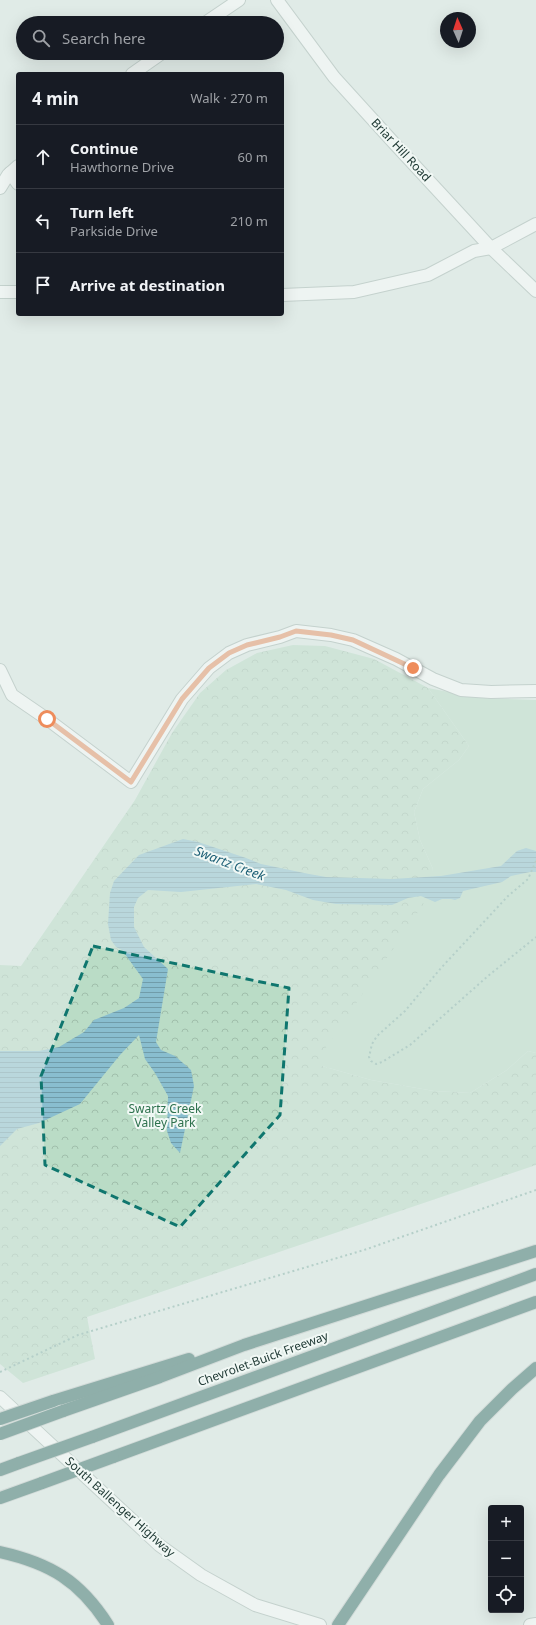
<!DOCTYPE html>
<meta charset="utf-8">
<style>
:root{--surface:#171b24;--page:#20242c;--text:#f1f3f6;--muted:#9ea1a6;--line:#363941}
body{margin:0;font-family:"Noto Sans",sans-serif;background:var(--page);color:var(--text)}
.controls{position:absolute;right:12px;bottom:12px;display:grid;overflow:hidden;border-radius:4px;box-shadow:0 4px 16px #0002}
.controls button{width:36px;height:36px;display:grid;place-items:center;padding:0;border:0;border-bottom:1px solid var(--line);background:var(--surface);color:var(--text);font:20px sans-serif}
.compass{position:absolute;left:440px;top:12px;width:36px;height:36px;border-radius:50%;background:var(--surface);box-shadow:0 4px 16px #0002;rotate:357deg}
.stop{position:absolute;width:12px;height:12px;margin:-9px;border:3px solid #ee8c5b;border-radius:50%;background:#fff}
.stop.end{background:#ee8c5b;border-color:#fff;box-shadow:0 1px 4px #0008}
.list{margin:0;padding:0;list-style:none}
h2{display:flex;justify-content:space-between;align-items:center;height:52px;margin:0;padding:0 16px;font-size:17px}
h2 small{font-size:13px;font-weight:400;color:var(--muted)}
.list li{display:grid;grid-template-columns:26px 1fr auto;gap:12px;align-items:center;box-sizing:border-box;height:64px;padding:0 16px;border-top:1px solid var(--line)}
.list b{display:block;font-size:15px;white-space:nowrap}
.list p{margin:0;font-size:13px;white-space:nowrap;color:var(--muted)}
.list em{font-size:13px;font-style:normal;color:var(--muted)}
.icon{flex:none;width:22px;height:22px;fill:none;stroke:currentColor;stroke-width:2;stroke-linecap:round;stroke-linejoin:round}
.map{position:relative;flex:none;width:536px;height:1625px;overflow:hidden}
.search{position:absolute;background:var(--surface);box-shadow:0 4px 16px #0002;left:16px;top:16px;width:268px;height:44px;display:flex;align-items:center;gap:10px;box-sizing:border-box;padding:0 14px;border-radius:22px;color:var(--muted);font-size:15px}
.panel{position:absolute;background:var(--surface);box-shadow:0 4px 16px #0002;left:16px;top:72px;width:268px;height:244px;border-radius:4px}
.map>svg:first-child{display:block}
</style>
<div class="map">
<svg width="536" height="1625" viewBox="0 0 536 1625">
<defs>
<pattern id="park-crowns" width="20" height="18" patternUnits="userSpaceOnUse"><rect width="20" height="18" fill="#badcc6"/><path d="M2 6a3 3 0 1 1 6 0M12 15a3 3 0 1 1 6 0" fill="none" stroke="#a0beab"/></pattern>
<pattern id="water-rules" width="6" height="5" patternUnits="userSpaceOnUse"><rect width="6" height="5" fill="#89becf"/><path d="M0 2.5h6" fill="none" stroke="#709ca9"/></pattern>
</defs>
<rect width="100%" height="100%" fill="#e0ebe7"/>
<!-- grass -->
<path fill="#badcc6" d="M428,688L480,698L536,700V1053L528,1051L507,1070L470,1093L434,1091L371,1080L322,1066V1052L433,869L420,840L414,812L423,789L459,760L469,746Z"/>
<!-- park -->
<path fill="url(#park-crowns)" d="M293,645L325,646L374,659L428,688L469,746L459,760L423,789L414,812L420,840L433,869L423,905L323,1052L322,1066L371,1080L434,1091L470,1093L507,1070L528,1051L536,1053V1165L87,1317L95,1359L23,1383L0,1364V965L21,966L135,800L172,733L200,693L226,670L257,653Z"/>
<!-- water -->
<path fill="url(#water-rules)" d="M183,839L198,842L246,858L261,864L309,874L326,877L392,879L441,876L501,866L517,851L526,848L536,851V872H530L511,876L502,882L463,891L460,898L455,900L451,899H442L435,902L421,896L408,898L392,905L336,904L313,900L286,890L256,884L181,892L148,890L138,898L134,907V927L144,947L168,969L156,1042L161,1050L175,1056L191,1070L194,1086L180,1153L171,1143L167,1131L168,1096L155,1073L145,1059L139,1035L120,1055L80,1104L39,1123L17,1129L0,1146V1051H39L59,1047L84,1032L94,1020L124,1008L139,998L143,979L122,950L116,947L111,940L108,924L110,893L114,881L139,855Z"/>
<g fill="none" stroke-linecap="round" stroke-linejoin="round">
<defs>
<g id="minor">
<path d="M277,0L334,77L393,142L491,248L536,291"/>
<path d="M205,23L239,0"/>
<path d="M132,74L162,53"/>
<path d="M10,173L18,184"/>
<path d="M0,188L8,175L18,166"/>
<path d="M0,292H18"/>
<path d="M282,295L354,292L428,275L474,251L491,248L536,224"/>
<path d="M0,670L12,695L47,719L131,782L182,699L209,668L229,653L247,645L280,637L296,631L331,635L353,640L396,659L433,679L461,690L491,692L536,691"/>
<path d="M0,1397L159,1545L201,1575L255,1605L320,1625"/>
<path d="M530,1625L536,1624"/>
</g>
<g id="highway">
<path d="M53,1401L189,1359"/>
<path d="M63,1411L160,1377L244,1345L536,1251"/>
<path d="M92,1437L536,1274"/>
<path d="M113,1457L536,1302"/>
<path d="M0,1470L19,1463"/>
<path d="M0,1498L42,1483"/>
<path d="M0,1552C50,1563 80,1581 108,1625"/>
<path d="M338,1625L439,1475L480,1421L512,1389L536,1368"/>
</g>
</defs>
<!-- minor casing -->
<use href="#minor" stroke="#a3b3ae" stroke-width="14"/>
<!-- highway casing -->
<use href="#highway" stroke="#c1c8c7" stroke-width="14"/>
<!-- path -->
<g stroke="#82aea4" stroke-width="2" stroke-dasharray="2 3" stroke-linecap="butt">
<path d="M536,861L528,879L508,896L441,968L405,1011L377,1036L372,1044L369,1057L371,1061L376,1064L382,1062L410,1045L488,976L536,937"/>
<path d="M0,1372L78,1335L364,1250L536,1190"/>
</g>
<!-- minor -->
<use href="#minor" stroke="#fff" stroke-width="12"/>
<!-- highway -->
<use href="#highway" stroke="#2e665f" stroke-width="12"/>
<defs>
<g id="highway-bridge">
<path d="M0,1419L53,1401"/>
<path d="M0,1434L63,1411"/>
<path d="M19,1463L92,1437"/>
<path d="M42,1483L113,1457"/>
</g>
</defs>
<!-- highway-bridge casing -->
<use href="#highway-bridge" stroke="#c1c8c7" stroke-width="14" stroke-linecap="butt"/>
<!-- highway-bridge -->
<use href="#highway-bridge" stroke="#2e665f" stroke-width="12"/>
</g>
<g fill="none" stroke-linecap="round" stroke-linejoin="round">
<!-- route -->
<path stroke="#ee8c5b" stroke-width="5" d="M47,719L131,782L182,699L209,668L229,653L247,645L280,637L296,631L331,635L353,640L413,668"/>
</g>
<!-- marked area -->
<path d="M0 0H536V1625H0ZM93,946L289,988L280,1115L180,1227L45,1165L41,1076Z" fill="#e0ebe7" fill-opacity=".55" fill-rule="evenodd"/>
<path fill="none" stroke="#0f766e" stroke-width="3" stroke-dasharray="8 5" stroke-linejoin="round" d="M93,946L289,988L280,1115L180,1227L45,1165L41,1076Z"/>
<g text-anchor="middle" stroke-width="4" stroke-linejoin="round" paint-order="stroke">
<!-- street labels -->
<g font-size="12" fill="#213b36" stroke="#f1f8f5">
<text transform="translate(401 150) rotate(47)" y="4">Briar Hill Road</text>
<text transform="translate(263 1359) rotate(-20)" y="4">Chevrolet-Buick Freeway</text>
<text transform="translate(120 1507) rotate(42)" y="4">South Ballenger Highway</text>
</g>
<!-- park labels -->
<g font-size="12" fill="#2d714d" stroke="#f1f8f5">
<text x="165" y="1113">Swartz Creek<tspan x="165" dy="14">Valley Park</tspan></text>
</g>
<!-- water labels -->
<g font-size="13" font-style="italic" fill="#1d5f75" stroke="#f1f8f5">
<text transform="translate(230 863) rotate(21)" y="5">Swartz Creek</text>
</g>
</g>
</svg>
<div class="controls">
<button>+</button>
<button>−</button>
<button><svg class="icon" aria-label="locate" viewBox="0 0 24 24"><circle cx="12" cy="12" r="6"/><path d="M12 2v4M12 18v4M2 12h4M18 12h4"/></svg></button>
</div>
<svg class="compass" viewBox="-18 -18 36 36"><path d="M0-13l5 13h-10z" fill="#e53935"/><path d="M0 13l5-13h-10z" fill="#9ea1a6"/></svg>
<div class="stop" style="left:47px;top:719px"></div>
<div class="stop end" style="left:413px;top:668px"></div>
<div class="search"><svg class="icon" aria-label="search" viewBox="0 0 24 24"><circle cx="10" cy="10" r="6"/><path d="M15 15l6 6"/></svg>Search here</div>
<section class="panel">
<h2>4 min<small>Walk · 270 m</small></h2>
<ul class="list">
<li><svg class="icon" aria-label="ahead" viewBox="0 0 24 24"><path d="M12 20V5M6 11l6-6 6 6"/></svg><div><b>Continue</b><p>Hawthorne Drive</p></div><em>60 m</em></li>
<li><svg class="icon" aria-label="left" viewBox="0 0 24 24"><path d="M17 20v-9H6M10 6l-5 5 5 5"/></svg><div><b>Turn left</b><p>Parkside Drive</p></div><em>210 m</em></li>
<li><svg class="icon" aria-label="arrive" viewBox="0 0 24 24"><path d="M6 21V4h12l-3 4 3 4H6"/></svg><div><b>Arrive at destination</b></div></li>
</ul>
</section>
</div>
